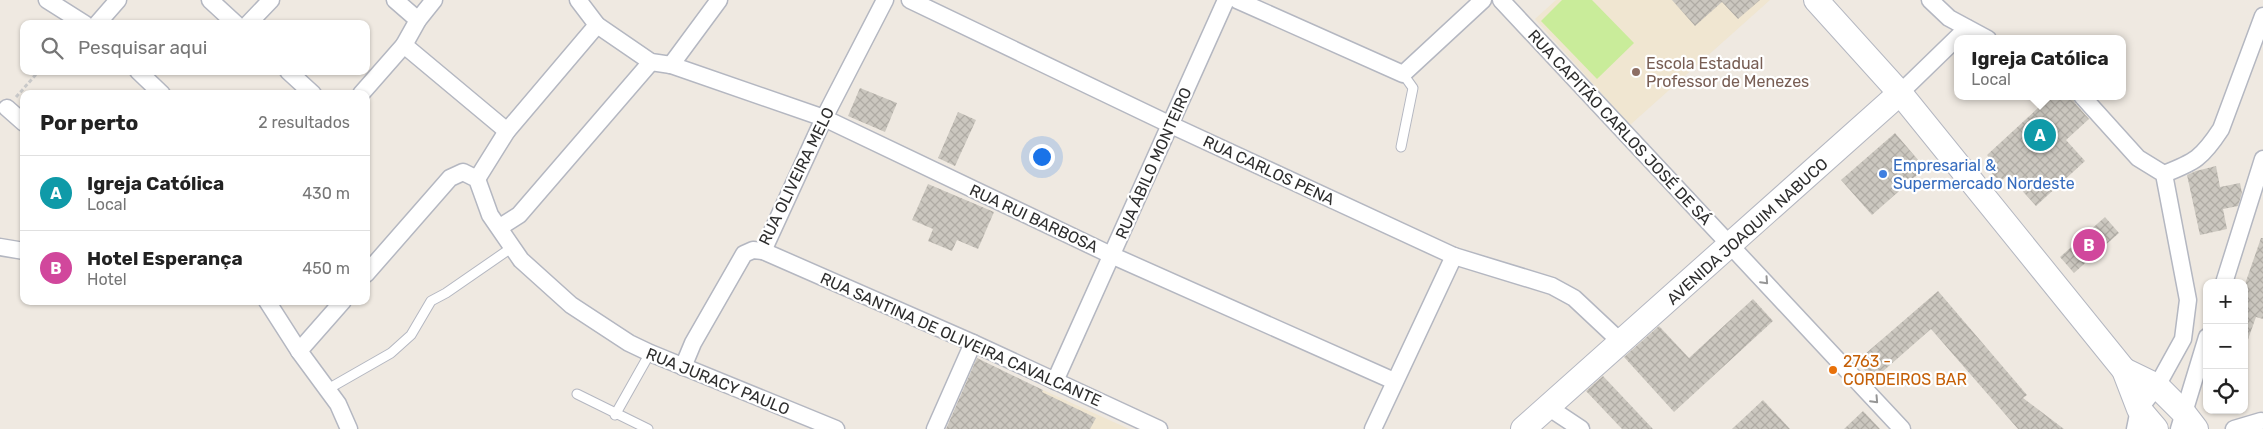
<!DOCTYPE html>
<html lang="pt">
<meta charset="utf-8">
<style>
:root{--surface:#fff;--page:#f6f6f6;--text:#222;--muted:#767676;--line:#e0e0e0;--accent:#4264fb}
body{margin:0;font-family:Rubik,sans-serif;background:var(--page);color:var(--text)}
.controls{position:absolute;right:15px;bottom:15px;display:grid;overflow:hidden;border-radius:10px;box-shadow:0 1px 4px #0004}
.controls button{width:45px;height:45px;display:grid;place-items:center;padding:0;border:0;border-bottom:1px solid var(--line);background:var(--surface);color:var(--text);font:25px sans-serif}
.you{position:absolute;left:1041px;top:156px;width:18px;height:18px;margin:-12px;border:4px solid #fff;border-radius:50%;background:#1a73e8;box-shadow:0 0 0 8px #1a73e833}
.badge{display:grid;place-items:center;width:32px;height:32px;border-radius:50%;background:var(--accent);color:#fff;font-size:16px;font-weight:700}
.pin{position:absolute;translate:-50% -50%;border:2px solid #fff;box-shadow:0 1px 5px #0006}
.popup{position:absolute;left:1954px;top:35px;width:172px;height:65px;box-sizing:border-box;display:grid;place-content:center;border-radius:10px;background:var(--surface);filter:drop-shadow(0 1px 4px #0005);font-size:16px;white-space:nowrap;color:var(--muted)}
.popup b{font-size:19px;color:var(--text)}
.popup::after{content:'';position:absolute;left:50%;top:100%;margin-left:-10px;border:10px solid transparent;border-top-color:var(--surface)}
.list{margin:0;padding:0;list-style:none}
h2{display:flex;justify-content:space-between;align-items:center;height:65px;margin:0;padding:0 20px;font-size:21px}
h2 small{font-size:16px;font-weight:400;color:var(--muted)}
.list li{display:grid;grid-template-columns:32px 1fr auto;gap:15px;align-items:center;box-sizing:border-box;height:75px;padding:0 20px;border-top:1px solid var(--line)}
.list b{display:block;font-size:19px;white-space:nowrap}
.list p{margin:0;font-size:16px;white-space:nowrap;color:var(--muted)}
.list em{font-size:16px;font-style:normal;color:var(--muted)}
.icon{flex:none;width:28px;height:28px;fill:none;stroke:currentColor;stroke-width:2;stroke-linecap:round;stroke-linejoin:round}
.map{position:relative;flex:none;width:2263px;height:429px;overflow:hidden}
.search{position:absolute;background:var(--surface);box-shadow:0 1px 4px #0004;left:20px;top:20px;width:350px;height:55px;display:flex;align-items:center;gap:12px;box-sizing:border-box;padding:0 18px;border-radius:10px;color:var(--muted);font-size:19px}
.panel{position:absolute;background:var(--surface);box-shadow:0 1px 4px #0004;left:20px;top:90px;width:350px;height:215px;border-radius:10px}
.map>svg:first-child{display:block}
</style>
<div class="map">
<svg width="2263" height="429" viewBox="0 0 2263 429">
<defs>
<pattern id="building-cross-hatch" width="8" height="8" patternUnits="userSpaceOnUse" patternTransform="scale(1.25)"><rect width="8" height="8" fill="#cbc7bf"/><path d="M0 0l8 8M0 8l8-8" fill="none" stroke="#afaba4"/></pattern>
</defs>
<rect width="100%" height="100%" fill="#efe9e1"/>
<!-- education -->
<g fill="#f0e6d1">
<path d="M1556,0H1770L1630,125L1535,19Z"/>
<path d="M1043,390L1129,429H1024Z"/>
</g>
<!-- pitch -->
<path fill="#c9ec9a" d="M1562,0H1592L1634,43L1597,79L1541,21Z"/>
<!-- building -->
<g fill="url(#building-cross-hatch)">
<path d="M1672,0H1760L1738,19L1722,2L1695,26Z"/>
<path d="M860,88L897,103L885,132L848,116Z"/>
<path d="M2051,96H2072L2075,103L2089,119L2066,140L2085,161L2036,206L2008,175L2000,182L1988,169L1994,163L1987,155Z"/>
<path d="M958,112L976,120L955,166L938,158Z"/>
<path d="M1895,133L1925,168L1872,215L1841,180Z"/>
<path d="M2216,166L2220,187L2240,183L2242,193L2238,206L2223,209L2227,229L2200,235L2187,175L2196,171Z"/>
<path d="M928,184L994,212L978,249L957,240L952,251L928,241L933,229L912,220Z"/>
<path d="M2105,217L2119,233L2074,273L2060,257Z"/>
<path d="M2261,238H2263V319L2256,317L2246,345L2244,344V287Z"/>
<path d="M1938,291L2027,395L2023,398L2064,429H2018L1931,329L1873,380L1857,361Z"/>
<path d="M1753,299L1773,321L1674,412L1624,357L1659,326L1689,358Z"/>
<path d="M977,358L1043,390L1042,392L1096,418L1090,429H946Z"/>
<path d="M1603,376L1653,429H1622L1586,391Z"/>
<path d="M1763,400L1790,429H1732Z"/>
<path d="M1863,411L1880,429H1844Z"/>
</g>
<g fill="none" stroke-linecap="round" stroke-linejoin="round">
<defs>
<g id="lane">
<path d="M1401,147L1413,88L1403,74"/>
<path d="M328,389L391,353L411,335L431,301L446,293L514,246"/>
<path d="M577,394L648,429"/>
<path d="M615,415L650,353"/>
</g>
<g id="street">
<path d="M47,0L85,24"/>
<path d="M210,0L236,24"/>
<path d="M395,0L418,20"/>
<path d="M578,0L597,25L651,62L671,65L824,118L1111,255L1394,381"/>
<path d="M910,0L1171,125L1454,256L1552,286L1574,298L1622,343"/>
<path d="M1237,0L1403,74L1483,0"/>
<path d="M1501,0L1902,429"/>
<path d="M1930,0L1949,18L1988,39"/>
<path d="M97,24L118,0"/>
<path d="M248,24L271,0"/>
<path d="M404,45L507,131"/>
<path d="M671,65L719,0"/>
<path d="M138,71L162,94"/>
<path d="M288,71L313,94"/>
<path d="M1900,93L1967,28"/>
<path d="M361,94L404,45L418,20L434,0"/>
<path d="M2082,96L2138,158L2164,174L2188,300L2183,339L2157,386L2139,409L2135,429"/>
<path d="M7,108L24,123"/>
<path d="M2164,174C2195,162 2202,158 2221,129L2263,16"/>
<path d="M477,179L507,131L597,25"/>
<path d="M500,227L519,215L651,62"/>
<path d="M0,247L24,251"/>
<path d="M763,251L824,118L885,0"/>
<path d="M366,274L450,178L463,172L477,179L490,215L521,260L571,305L629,343L650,353L836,429"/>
<path d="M2224,283L2263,159"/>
<path d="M267,301L299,351L338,404L349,429"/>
<path d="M299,351L343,301"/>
<path d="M683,367L693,343L744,254L753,250L763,251L973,343L1159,429"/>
<path d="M1055,381L1226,0"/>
<path d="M1548,407L1581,429"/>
<path d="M935,429L973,343"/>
<path d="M1373,429L1454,256"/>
<path d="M2179,429L2207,337"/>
<path d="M2234,429L2261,421"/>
</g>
<g id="secondary">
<path d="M1816,0L1900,93L2124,370L2139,409L2156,429"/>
<path d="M2124,370L2157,386L2183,412L2196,429"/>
<path d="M1523,429L1900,93"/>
</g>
</defs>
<!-- lane casing -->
<use href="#lane" stroke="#b4b7c1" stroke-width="11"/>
<!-- street casing -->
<use href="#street" stroke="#b4b7c1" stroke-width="19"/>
<!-- secondary casing -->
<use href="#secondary" stroke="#b4b7c1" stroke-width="26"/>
<!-- path -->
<path stroke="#c9c9c9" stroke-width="3" stroke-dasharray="4 2.5" stroke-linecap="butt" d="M16,97L39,71"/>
<!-- lane -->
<use href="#lane" stroke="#fff" stroke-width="9"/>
<!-- street -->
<use href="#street" stroke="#fff" stroke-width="16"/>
<!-- secondary -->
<use href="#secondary" stroke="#fff" stroke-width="24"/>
</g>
<!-- one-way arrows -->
<defs><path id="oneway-chevron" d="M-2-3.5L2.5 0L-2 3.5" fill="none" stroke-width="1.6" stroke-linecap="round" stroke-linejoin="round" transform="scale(1.25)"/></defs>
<g stroke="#969696">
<use href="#oneway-chevron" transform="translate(1765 281) rotate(47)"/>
<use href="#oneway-chevron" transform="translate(1875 400) rotate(47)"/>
</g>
<!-- markers -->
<circle fill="#8d6e63" stroke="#fff" stroke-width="2" cx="1636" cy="72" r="5"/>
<circle fill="#3f7fe0" stroke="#fff" stroke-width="2" cx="1883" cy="174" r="5"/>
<circle fill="#e8710a" stroke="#fff" stroke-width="2" cx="1833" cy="370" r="5"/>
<g text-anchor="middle" stroke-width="4.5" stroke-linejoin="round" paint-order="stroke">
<!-- education labels -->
<g font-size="16" fill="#785e54" stroke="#fff" text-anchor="start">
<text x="1646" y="69">Escola Estadual<tspan x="1646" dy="18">Professor de Menezes</tspan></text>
</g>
<!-- street labels -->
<g font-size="16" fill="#2e2e2e" stroke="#fff">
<text transform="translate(1620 127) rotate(47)" y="6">RUA CAPITÃO CARLOS JOSÉ DE SÁ</text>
<text transform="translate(1153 163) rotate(-66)" y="6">RUA ÁBILO MONTEIRO</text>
<text transform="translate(1269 170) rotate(25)" y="6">RUA CARLOS PENA</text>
<text transform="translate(796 176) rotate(-64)" y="6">RUA OLIVEIRA MELO</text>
<text transform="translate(1034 218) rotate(25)" y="6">RUA RUI BARBOSA</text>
<text transform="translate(1747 231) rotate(-42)" y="6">AVENIDA JOAQUIM NABUCO</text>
<text transform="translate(961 339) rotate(24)" y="6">RUA SANTINA DE OLIVEIRA CAVALCANTE</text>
<text transform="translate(718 381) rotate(22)" y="6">RUA JURACY PAULO</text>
</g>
<!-- shop labels -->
<g font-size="16" fill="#366cbe" stroke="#fff" text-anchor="start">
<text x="1893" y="171">Empresarial &amp;<tspan x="1893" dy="18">Supermercado Nordeste</tspan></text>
</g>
<!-- food labels -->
<g font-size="16" fill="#c56008" stroke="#fff" text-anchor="start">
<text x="1843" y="367">2763 -<tspan x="1843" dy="18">CORDEIROS BAR</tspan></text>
</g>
</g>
</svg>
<div class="controls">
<button>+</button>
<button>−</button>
<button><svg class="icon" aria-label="locate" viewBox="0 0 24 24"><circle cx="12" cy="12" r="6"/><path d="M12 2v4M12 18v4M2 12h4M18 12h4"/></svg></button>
</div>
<div class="you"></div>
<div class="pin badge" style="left:2040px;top:135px;background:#0f9aa8">A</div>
<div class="popup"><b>Igreja Católica</b>Local</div>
<div class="pin badge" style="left:2089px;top:245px;background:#d1479c">B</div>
<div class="search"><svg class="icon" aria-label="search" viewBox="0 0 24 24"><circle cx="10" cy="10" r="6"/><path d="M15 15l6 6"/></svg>Pesquisar aqui</div>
<section class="panel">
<h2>Por perto<small>2 resultados</small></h2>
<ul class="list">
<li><span class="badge" style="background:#0f9aa8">A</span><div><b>Igreja Católica</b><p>Local</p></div><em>430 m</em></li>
<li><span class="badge" style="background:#d1479c">B</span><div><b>Hotel Esperança</b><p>Hotel</p></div><em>450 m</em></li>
</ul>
</section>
</div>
